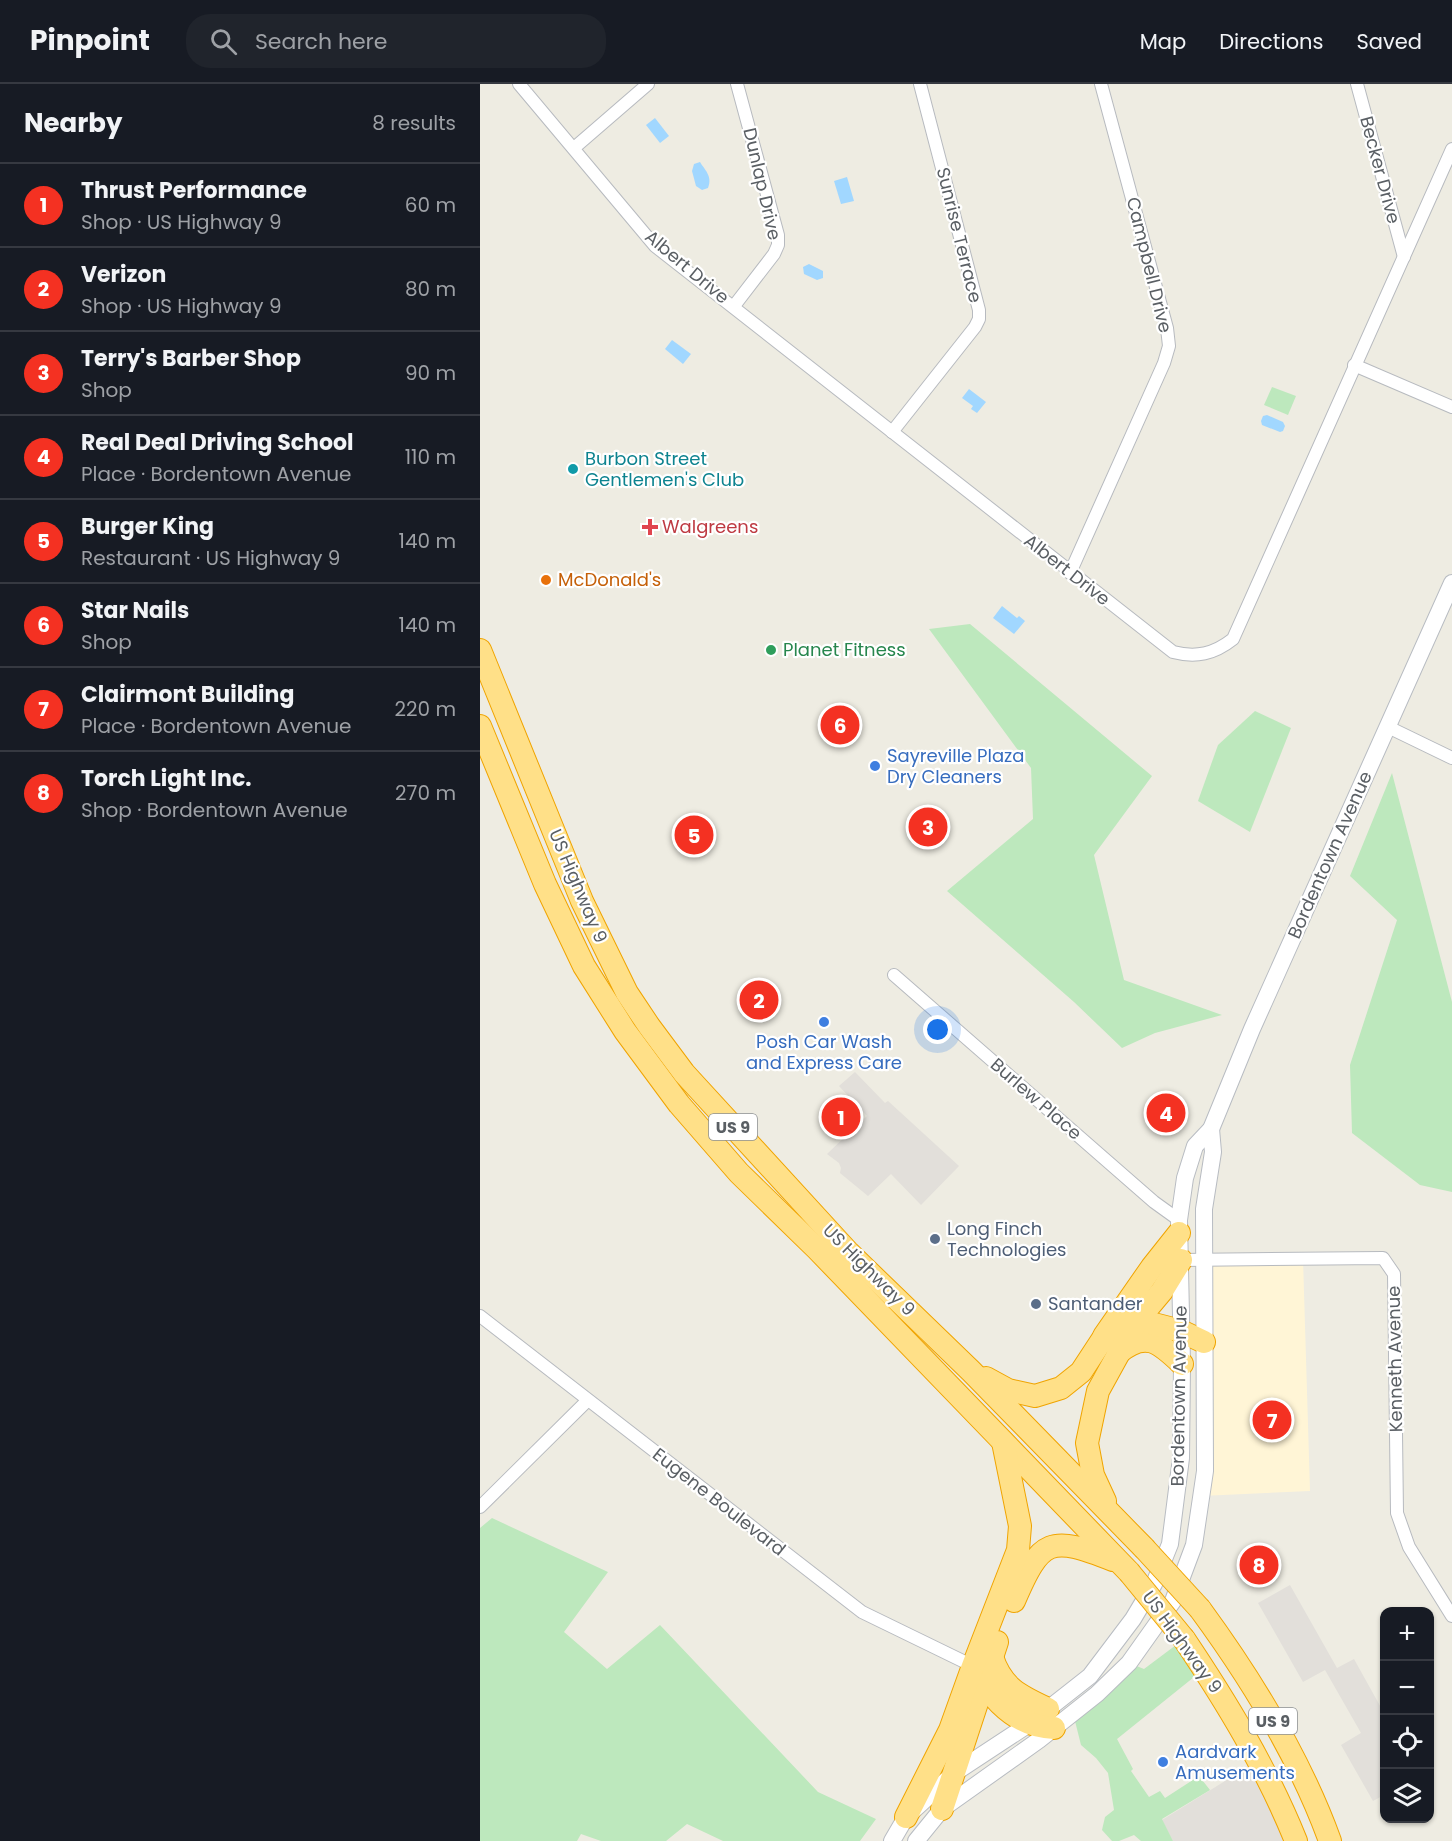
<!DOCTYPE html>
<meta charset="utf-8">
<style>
:root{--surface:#171b24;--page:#20242c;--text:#f1f3f6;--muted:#9ea1a6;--line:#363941;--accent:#f43122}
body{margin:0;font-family:Poppins,sans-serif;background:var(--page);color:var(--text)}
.controls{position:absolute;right:18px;bottom:18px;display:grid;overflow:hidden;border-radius:12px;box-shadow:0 2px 4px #0004}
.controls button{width:54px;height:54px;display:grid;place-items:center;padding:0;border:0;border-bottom:2px solid var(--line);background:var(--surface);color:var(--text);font:30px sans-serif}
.you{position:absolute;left:458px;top:946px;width:21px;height:21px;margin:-15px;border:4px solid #fff;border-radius:50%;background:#1a73e8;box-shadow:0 0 0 9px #1a73e833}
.badge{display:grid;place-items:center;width:39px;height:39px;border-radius:50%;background:var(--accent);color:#fff;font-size:20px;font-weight:700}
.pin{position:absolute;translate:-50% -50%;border:3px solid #fff;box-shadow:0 2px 6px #0006}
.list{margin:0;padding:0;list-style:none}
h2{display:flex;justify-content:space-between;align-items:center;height:78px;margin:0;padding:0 24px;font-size:26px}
h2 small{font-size:20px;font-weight:400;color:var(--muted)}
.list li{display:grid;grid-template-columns:39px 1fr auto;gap:18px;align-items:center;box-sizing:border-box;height:84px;padding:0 24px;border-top:2px solid var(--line)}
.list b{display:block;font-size:22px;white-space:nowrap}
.list p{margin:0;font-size:20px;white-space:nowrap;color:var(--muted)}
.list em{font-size:20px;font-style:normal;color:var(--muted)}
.icon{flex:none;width:33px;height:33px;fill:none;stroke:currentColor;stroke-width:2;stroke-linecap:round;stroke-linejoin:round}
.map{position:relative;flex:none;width:972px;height:1757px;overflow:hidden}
header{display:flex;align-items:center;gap:36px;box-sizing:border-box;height:84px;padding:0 30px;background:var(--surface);border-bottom:2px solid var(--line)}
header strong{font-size:28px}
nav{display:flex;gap:33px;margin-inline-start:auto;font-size:21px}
.search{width:420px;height:54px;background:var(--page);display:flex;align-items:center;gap:15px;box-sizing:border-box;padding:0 21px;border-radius:24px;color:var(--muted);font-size:22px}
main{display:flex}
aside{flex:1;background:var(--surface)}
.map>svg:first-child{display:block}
</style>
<header>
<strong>Pinpoint</strong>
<div class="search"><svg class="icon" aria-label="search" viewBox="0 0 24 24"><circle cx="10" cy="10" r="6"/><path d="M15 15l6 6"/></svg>Search here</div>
<nav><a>Map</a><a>Directions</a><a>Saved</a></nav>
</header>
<main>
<aside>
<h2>Nearby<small>8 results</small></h2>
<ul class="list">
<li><span class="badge">1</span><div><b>Thrust Performance</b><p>Shop · US Highway 9</p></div><em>60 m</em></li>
<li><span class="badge">2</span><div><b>Verizon</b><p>Shop · US Highway 9</p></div><em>80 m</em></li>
<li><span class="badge">3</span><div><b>Terry's Barber Shop</b><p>Shop</p></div><em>90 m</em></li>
<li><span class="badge">4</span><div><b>Real Deal Driving School</b><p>Place · Bordentown Avenue</p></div><em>110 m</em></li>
<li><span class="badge">5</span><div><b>Burger King</b><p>Restaurant · US Highway 9</p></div><em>140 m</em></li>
<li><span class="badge">6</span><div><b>Star Nails</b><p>Shop</p></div><em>140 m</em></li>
<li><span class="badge">7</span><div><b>Clairmont Building</b><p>Place · Bordentown Avenue</p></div><em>220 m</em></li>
<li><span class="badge">8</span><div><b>Torch Light Inc.</b><p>Shop · Bordentown Avenue</p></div><em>270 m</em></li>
</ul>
</aside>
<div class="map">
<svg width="972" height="1757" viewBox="0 0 972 1757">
<rect width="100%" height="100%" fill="#eeece2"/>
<!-- commercial -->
<path fill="#fff5d6" d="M823,1175L830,1407L721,1412L724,1176Z"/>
<!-- industrial -->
<g fill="#e2dfda">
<path d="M375,988L405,1019L408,1017L479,1082L441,1121L411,1090L388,1112L360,1089L361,1084L359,1079L347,1070L387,1032L359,1002Z"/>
<path d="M810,1501L857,1584L874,1575L904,1629V1711L893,1717L861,1661L881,1649L845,1586L823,1598L778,1519Z"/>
<path d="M779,1676L816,1757H693L682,1736Z"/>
</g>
<!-- green -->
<g fill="#bde8bd">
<path d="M792,303L816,312L808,331L784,321Z"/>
<path d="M490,540L672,692L614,771L644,896L742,931L675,949L642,964L594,918L467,807L553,735L551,684L449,545Z"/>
<path d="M775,627L811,644L770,748L718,717L738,661Z"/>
<path d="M912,689L972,918V1108L940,1101L872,1049L870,981L917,836L870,792Z"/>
<path d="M12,1434L128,1488L84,1548L127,1585L180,1541L338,1708L396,1735L380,1757H243L207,1740L186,1757H121L101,1750L97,1757H0V1444Z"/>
<path d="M704,1555L724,1585L637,1655L653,1685L651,1687L669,1713L680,1707L685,1714L719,1692L730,1706L682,1735L693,1757H661L654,1751L639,1757H632L622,1746L625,1733L634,1726L628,1689L616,1674L601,1661L593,1629L649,1579L664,1585Z"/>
</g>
<!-- water -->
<g fill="#a1d7ff">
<path d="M175,34L189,52L180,59L166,41Z"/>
<path d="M220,78C224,85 233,92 228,104L222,106L216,102L212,87L214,80Z"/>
<path d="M367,93L374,117L361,120L354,97Z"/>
<path d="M329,180L343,187V194L337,196L324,190L323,183Z"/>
<path d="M192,256L211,270L203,280L185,265Z"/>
<path d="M489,305L506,318L497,329L491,325L493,322L482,314Z"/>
<path d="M787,331L803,338L805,342L803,347L800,348L782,341L781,337L783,332Z"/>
<path d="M522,522L537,534L539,532L545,537L534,550L513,534Z"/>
</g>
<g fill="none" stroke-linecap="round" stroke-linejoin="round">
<defs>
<g id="street">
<path d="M39,0L175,162L693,568C716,574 734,570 753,555L972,65"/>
<path d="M877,0L924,173"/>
<path d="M94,64L168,0"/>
<path d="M254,222L294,170L298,161V151L257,0"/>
<path d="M874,281L972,323"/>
<path d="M412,348L495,243L499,235V226L440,0"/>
<path d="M590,489L684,279L689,262L687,244L621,0"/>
<path d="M908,643L972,674"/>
<path d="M414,891L674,1118L699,1136"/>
<path d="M701,1176L903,1174L914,1190L917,1429L929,1463L972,1532"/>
<path d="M0,1232L382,1528L493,1582"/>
<path d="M0,1423L107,1317"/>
</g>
<g id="secondary">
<path d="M412,1757L426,1733L473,1690L549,1640L610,1592L653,1535L674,1500L690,1460L701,1374L702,1280L699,1136L705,1094L715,1062L731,1045L772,945L972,499"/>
<path d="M436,1757L462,1725L559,1656L617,1610L649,1579L693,1517L714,1461L725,1387L724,1125L733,1068L731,1045"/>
</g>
<g id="highway">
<path d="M0,566L102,817L147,909L169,942L204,989L369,1169L491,1287L664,1464"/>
<path d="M0,642L65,800L104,882L145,947L199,1020L259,1089L337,1165L649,1488"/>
<path d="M624,1252L672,1183L699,1149"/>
<path d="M638,1269C666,1246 679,1258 702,1280"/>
<path d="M506,1294L528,1306L555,1312L581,1304L601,1288L622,1256L656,1238L670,1239L701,1247L724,1258"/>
<path d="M625,1417L613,1391L607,1359L618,1307L656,1238L682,1207L701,1176"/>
<path d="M534,1517C561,1454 570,1451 633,1476"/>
<path d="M720,1525C772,1596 820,1674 850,1757"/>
<path d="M704,1555C747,1619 787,1685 816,1757"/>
<path d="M512,1573C522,1604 540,1612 568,1625"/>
<path d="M498,1591C515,1619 539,1643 574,1644"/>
<path d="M462,1725L517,1558"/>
<path d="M426,1733L470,1646L493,1582L538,1466L540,1442L523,1358"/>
</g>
</defs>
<!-- street casing -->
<use href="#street" stroke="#b7babf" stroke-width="14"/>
<!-- secondary casing -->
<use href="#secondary" stroke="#b8bcc2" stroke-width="18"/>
<!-- highway casing -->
<use href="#highway" stroke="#f0a400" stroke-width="24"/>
<!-- street -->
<use href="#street" stroke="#fff" stroke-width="12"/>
<!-- secondary -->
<use href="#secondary" stroke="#fff" stroke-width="16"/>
<!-- highway -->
<use href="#highway" stroke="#ffe088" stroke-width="22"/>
<defs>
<g id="highway-bridge">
<path d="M664,1464L720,1525"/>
<path d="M649,1488L704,1555"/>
</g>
</defs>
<!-- highway-bridge casing -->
<use href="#highway-bridge" stroke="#f0a400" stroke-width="24" stroke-linecap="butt"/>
<!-- highway-bridge -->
<use href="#highway-bridge" stroke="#ffe088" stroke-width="22"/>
</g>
<!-- markers -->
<circle fill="#0f9aa8" stroke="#fff" stroke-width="2" cx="93" cy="385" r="6"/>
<path fill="#e0444e" stroke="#fff" stroke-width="2" d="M167 434h6v6h6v6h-6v6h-6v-6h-6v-6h6z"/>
<circle fill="#e8710a" stroke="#fff" stroke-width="2" cx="66" cy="496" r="6"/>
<circle fill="#2e9e5b" stroke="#fff" stroke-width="2" cx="291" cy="566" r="6"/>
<g fill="#3f7fe0" stroke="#fff" stroke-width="2">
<circle cx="395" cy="682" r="6"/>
<circle cx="344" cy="938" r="6"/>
<circle cx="683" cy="1678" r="6"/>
</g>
<g fill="#5c6f8a" stroke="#fff" stroke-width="2">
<circle cx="455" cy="1155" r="6"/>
<circle cx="556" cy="1220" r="6"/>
</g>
<g text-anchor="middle" stroke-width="4.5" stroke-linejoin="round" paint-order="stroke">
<!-- shield labels -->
<g fill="#fff" stroke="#8c8f92" stroke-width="1.5">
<rect x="229" y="1030" width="48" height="26" rx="4.5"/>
<rect x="769" y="1624" width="48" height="26" rx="4.5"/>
</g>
<g font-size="16" font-weight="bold" fill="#5a5f64">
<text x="253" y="1049">US 9</text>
<text x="793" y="1643">US 9</text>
</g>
<!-- street labels -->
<g font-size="18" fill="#5a5f64" stroke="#fff">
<text transform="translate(900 86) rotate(75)" y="6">Becker Drive</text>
<text transform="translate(282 100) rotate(77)" y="6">Dunlap Drive</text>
<text transform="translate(479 151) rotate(76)" y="6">Sunrise Terrace</text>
<text transform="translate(669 181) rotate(76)" y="6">Campbell Drive</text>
<text transform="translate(207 183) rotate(40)" y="6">Albert Drive</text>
<text transform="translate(587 486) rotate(38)" y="6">Albert Drive</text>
<text transform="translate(850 771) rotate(-66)" y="6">Bordentown Avenue</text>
<text transform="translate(98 802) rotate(67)" y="6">US Highway 9</text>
<text transform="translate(556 1015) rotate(41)" y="6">Burlew Place</text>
<text transform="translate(389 1186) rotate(45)" y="6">US Highway 9</text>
<text transform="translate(915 1275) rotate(-91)" y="6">Kenneth Avenue</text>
<text transform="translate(699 1312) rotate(-89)" y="6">Bordentown Avenue</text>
<text transform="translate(239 1418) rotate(38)" y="6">Eugene Boulevard</text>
<text transform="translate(702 1558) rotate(54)" y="6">US Highway 9</text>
</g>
<!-- culture labels -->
<g font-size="18" fill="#0d838f" stroke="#fff" text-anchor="start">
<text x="105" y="381">Burbon Street<tspan x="105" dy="21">Gentlemen's Club</tspan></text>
</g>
<!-- health labels -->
<g font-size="18" fill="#be3a42" stroke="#fff" text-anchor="start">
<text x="182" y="449">Walgreens</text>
</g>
<!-- food labels -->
<g font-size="18" fill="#c56008" stroke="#fff" text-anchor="start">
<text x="78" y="502">McDonald's</text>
</g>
<!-- leisure labels -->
<g font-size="18" fill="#27864d" stroke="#fff" text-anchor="start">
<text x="303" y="572">Planet Fitness</text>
</g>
<!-- shop labels -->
<g font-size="18" fill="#366cbe" stroke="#fff" text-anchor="start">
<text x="407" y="678">Sayreville Plaza<tspan x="407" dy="21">Dry Cleaners</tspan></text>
<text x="344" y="964" text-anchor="middle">Posh Car Wash<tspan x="344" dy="21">and Express Care</tspan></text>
<text x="695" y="1674">Aardvark<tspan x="695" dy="21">Amusements</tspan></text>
</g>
<!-- service labels -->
<g font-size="18" fill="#4e5e75" stroke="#fff" text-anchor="start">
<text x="467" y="1151">Long Finch<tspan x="467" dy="21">Technologies</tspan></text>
<text x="568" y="1226">Santander</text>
</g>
</g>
</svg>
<div class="controls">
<button>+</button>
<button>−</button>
<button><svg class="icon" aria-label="locate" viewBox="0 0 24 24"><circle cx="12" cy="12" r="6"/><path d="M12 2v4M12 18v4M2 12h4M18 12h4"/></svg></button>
<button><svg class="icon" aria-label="layers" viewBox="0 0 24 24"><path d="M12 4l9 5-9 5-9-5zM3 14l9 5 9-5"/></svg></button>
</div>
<div class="you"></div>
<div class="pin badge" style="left:361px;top:1033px">1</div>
<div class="pin badge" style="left:279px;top:916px">2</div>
<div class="pin badge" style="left:448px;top:743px">3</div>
<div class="pin badge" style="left:686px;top:1029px">4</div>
<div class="pin badge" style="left:214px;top:751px">5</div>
<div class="pin badge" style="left:360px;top:641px">6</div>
<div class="pin badge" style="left:792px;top:1336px">7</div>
<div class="pin badge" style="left:779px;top:1481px">8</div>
</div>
</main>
